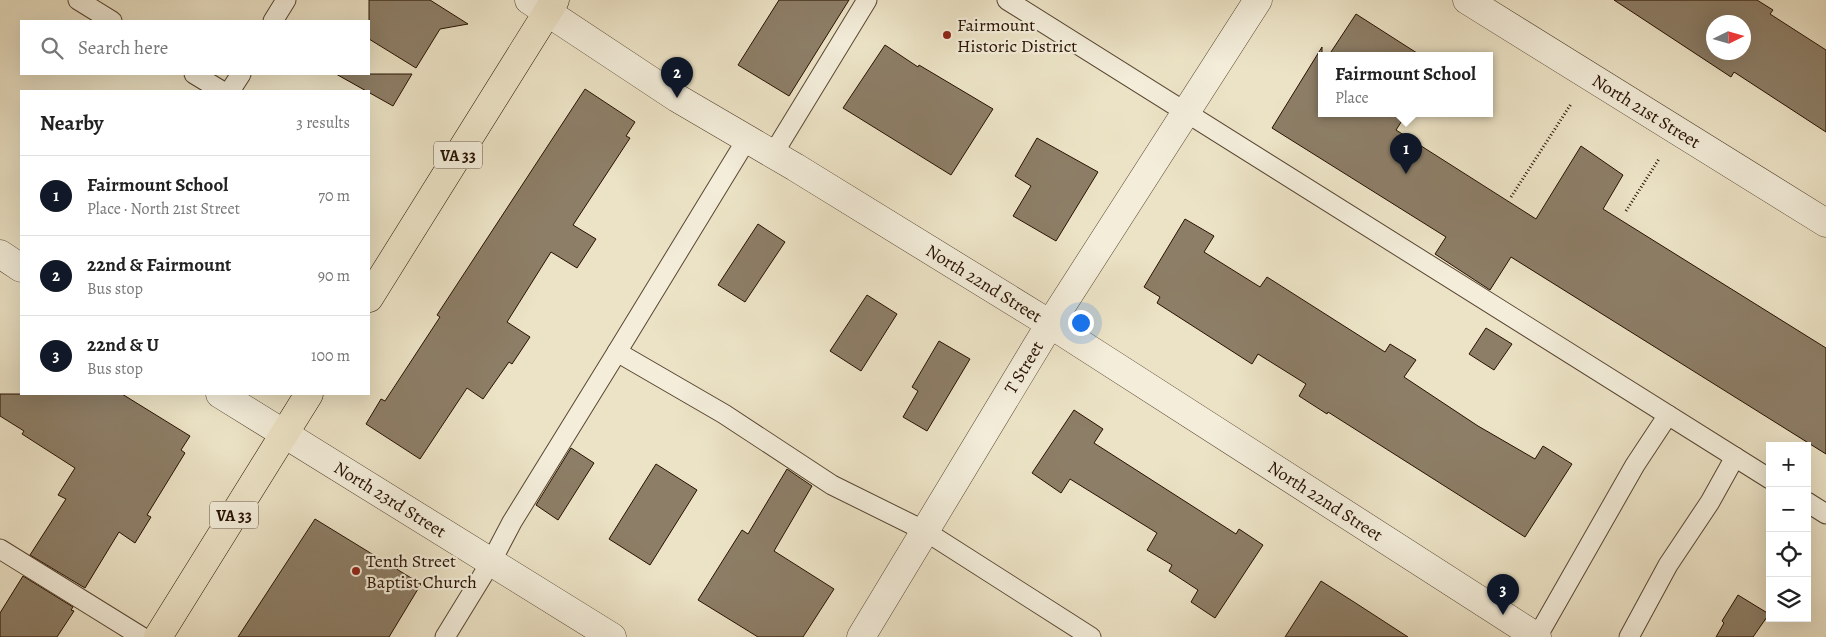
<!DOCTYPE html>
<meta charset="utf-8">
<style>
:root{--surface:#fff;--page:#f6f6f6;--text:#222;--muted:#767676;--line:#e0e0e0;--accent:#111827}
body{margin:0;font-family:Alegreya,serif;background:var(--page);color:var(--text)}
.controls{position:absolute;right:15px;bottom:15px;display:grid;overflow:hidden;border-radius:0px;box-shadow:0 5px 20px #0002}
.controls button{width:45px;height:45px;display:grid;place-items:center;padding:0;border:0;border-bottom:1px solid var(--line);background:var(--surface);color:var(--text);font:25px sans-serif}
.compass{position:absolute;left:1706px;top:15px;width:45px;height:45px;border-radius:50%;background:var(--surface);box-shadow:0 5px 20px #0002;rotate:85deg}
.you{position:absolute;left:1080px;top:322px;width:18px;height:18px;margin:-12px;border:4px solid #fff;border-radius:50%;background:#1a73e8;box-shadow:0 0 0 8px #1a73e833}
.badge{display:grid;place-items:center;width:32px;height:32px;border-radius:50%;background:var(--accent);color:#fff;font-size:16px;font-weight:700}
.pin{position:absolute;translate:-50% -41px;filter:drop-shadow(0 1px 2px #0008)}
.pin::after{content:'';position:absolute;top:26px;width:18px;height:15px;background:inherit;clip-path:polygon(0 0,100% 0,50% 100%)}
.popup{position:absolute;left:1318px;top:52px;width:175px;height:65px;box-sizing:border-box;display:grid;place-content:center;border-radius:0px;background:var(--surface);filter:drop-shadow(0 1px 4px #0005);font-size:16px;white-space:nowrap;color:var(--muted)}
.popup b{font-size:19px;color:var(--text)}
.popup::after{content:'';position:absolute;left:50%;top:100%;margin-left:-10px;border:10px solid transparent;border-top-color:var(--surface)}
.list{margin:0;padding:0;list-style:none}
h2{display:flex;justify-content:space-between;align-items:center;height:65px;margin:0;padding:0 20px;font-size:21px}
h2 small{font-size:16px;font-weight:400;color:var(--muted)}
.list li{display:grid;grid-template-columns:32px 1fr auto;gap:15px;align-items:center;box-sizing:border-box;height:80px;padding:0 20px;border-top:1px solid var(--line)}
.list b{display:block;font-size:19px;white-space:nowrap}
.list p{margin:0;font-size:16px;white-space:nowrap;color:var(--muted)}
.list em{font-size:16px;font-style:normal;color:var(--muted)}
.icon{flex:none;width:28px;height:28px;fill:none;stroke:currentColor;stroke-width:2;stroke-linecap:round;stroke-linejoin:round}
.map{position:relative;flex:none;width:1826px;height:637px;overflow:hidden}
.search{position:absolute;background:var(--surface);box-shadow:0 5px 20px #0002;left:20px;top:20px;width:350px;height:55px;display:flex;align-items:center;gap:12px;box-sizing:border-box;padding:0 18px;border-radius:0px;color:var(--muted);font-size:19px}
.panel{position:absolute;background:var(--surface);box-shadow:0 5px 20px #0002;left:20px;top:90px;width:350px;height:305px;border-radius:0px}
.map>svg:first-child{display:block}
</style>
<div class="map">
<svg width="1826" height="637" viewBox="0 0 1826 637">
<rect width="100%" height="100%" fill="#ece3c6"/>
<filter id="stains"><feTurbulence type="fractalNoise" baseFrequency=".004" numOctaves="4"/><feColorMatrix values="0 0 0 0 .2 0 0 0 0 .09 0 0 0 0 .02 0 0 0 .5 -.17"/></filter>
<radialGradient id="worn" r=".72"><stop offset=".6" stop-color="#630" stop-opacity="0"/><stop offset="1" stop-color="#630" stop-opacity=".3"/></radialGradient>
<!-- building -->
<g fill="#8d7e67" stroke="#271100" fill-rule="evenodd">
<path d="M369,0H430L468,24L440,29L416,68L369,39Z"/>
<path d="M779,0H849L789,96L738,65Z"/>
<path d="M1614,0H1757L1773,10L1770,14L1826,50V132L1734,72L1731,77ZM1714,22H1744V52H1714Z"/>
<path d="M1356,14L1420,55H1329Z"/>
<path d="M885,45L918,67L919,65L993,109L951,175L843,108Z"/>
<path d="M1322,47V113H1407L1396,130L1536,219L1581,146L1623,175L1603,209L1826,348V454L1511,257L1490,290L1435,254L1446,237L1272,128Z"/>
<path d="M336,74H412L393,106Z"/>
<path d="M585,89L635,122L626,136L630,138L573,225L596,239L577,268L551,252L507,322L530,337L512,364L509,362L483,399L467,388L420,459L366,424L381,399L385,401L440,317L437,315Z"/>
<path d="M1037,138L1098,172L1056,241L1013,216L1031,186L1015,176Z"/>
<path d="M1185,219L1214,236L1204,252L1260,287L1267,277L1385,352L1390,344L1416,360L1404,377L1478,426L1535,459L1543,446L1572,464L1525,537L1328,412L1327,414L1299,396L1306,384L1258,354L1252,364L1157,303L1160,297L1144,287Z"/>
<path d="M758,224L785,242L745,302L718,285Z"/>
<path d="M867,295L897,314L861,371L830,351Z"/>
<path d="M1486,328L1512,344L1494,370L1469,354Z"/>
<path d="M939,341L970,359L927,431L903,417L918,391L912,387Z"/>
<path d="M0,394H122L190,436L181,450L185,453L147,515L151,517L135,543L119,532L85,588L30,555L66,499L58,495L75,468L22,434L24,431L0,416Z"/>
<path d="M1074,410L1103,429L1094,443L1236,534L1239,529L1263,545L1215,618L1191,602L1198,590L1169,571L1172,565L1147,550L1157,533L1070,479L1061,493L1032,473Z"/>
<path d="M571,448L594,463L558,520L536,505Z"/>
<path d="M656,464L697,490L650,565L609,539Z"/>
<path d="M787,469L812,486L774,551L834,589L803,637H758L698,600L742,530L748,534Z"/>
<path d="M315,519L421,584L389,637H238Z"/>
<path d="M23,576L73,607L71,610L74,611L57,637H0V613Z"/>
<path d="M1321,581L1354,602L1408,637H1285Z"/>
<path d="M1738,595L1769,614L1753,637H1716L1724,623L1722,621Z"/>
</g>
<g fill="none" stroke-linecap="round" stroke-linejoin="round">
<defs>
<g id="lane">
<path d="M78,0L112,21"/>
<path d="M1007,0L1770,479"/>
<path d="M273,21L286,0"/>
<path d="M194,74L222,91"/>
<path d="M230,91L241,74"/>
<path d="M747,139L617,352L724,414L832,485L925,531L1091,637"/>
<path d="M773,154L867,0"/>
<path d="M1807,502L1826,514"/>
<path d="M0,549L142,637"/>
<path d="M445,637L491,562L512,522L617,352"/>
<path d="M1537,637L1635,465L1668,415"/>
<path d="M1629,637L1668,565L1710,502L1735,457"/>
</g>
<g id="street">
<path id="s1" d="M529,0L677,98L795,167L1050,324L1537,637"/>
<path id="s2" d="M1467,0L1826,223"/>
<path d="M0,254L21,268"/>
<path id="s3" d="M220,394L612,637"/>
<path id="s4" d="M861,637L1050,324L1258,0"/>
</g>
<g id="primary">
<path d="M369,298L555,0"/>
<path d="M158,637L309,394"/>
</g>
</defs>
<!-- lane casing -->
<use href="#lane" stroke="#584632" stroke-width="21"/>
<!-- street casing -->
<use href="#street" stroke="#584632" stroke-width="29"/>
<!-- primary casing -->
<use href="#primary" stroke="#271100" stroke-width="29"/>
<!-- path -->
<g stroke="#271100" stroke-width="3" stroke-dasharray="1 2.5" stroke-linecap="butt">
<path d="M1511,197L1571,104"/>
<path d="M1626,211L1659,159"/>
</g>
<!-- lane -->
<use href="#lane" stroke="#f3edda" stroke-width="19"/>
<!-- street -->
<use href="#street" stroke="#f3edda" stroke-width="28"/>
<!-- primary -->
<use href="#primary" stroke="#ece3c6" stroke-width="28"/>
</g>
<!-- markers -->
<g fill="#8f2418" stroke="#f3edda" stroke-width="2">
<circle cx="947" cy="35" r="5"/>
<circle cx="356" cy="571" r="5"/>
</g>
<g text-anchor="middle" stroke-width="4.5" stroke-linejoin="round" paint-order="stroke">
<!-- shield labels -->
<g fill="#f3edda" stroke="#645341" stroke-width="1">
<rect x="434" y="141.5" width="48" height="27" rx="4"/>
<rect x="210" y="501.5" width="48" height="27" rx="4"/>
</g>
<g font-size="16" font-weight="bold" fill="#271100">
<text x="458" y="161">VA 33</text>
<text x="234" y="521">VA 33</text>
</g>
<!-- poi labels -->
<g font-size="18" fill="#271100" stroke="#f3edda" text-anchor="start">
<text x="957" y="31">Fairmount<tspan x="957" dy="21">Historic District</tspan></text>
<text x="366" y="567">Tenth Street<tspan x="366" dy="21">Baptist Church</tspan></text>
</g>
<!-- street labels -->
<g font-size="18" fill="#271100" stroke="#f3edda">
<text dy="6" stroke="none"><textPath href="#s2" startOffset="211">North 21st Street</textPath></text>
<text dy="6" stroke="none"><textPath href="#s1" startOffset="536">North 22nd Street</textPath></text>
<text dy="6" stroke="none"><textPath href="#s4" startOffset="315">T Street</textPath></text>
<text dy="6" stroke="none"><textPath href="#s3" startOffset="200">North 23rd Street</textPath></text>
<text dy="6" stroke="none"><textPath href="#s1" startOffset="941">North 22nd Street</textPath></text>
</g>
</g>
<rect width="100%" height="100%" filter="url(#stains)"/>
<rect width="100%" height="100%" fill="url(#worn)"/>
</svg>
<div class="controls">
<button>+</button>
<button>−</button>
<button><svg class="icon" aria-label="locate" viewBox="0 0 24 24"><circle cx="12" cy="12" r="6"/><path d="M12 2v4M12 18v4M2 12h4M18 12h4"/></svg></button>
<button><svg class="icon" aria-label="layers" viewBox="0 0 24 24"><path d="M12 4l9 5-9 5-9-5zM3 14l9 5 9-5"/></svg></button>
</div>
<svg class="compass" viewBox="-18 -18 36 36"><path d="M0-13l5 13h-10z" fill="#e53935"/><path d="M0 13l5-13h-10z" fill="#767676"/></svg>
<div class="you"></div>
<div class="pin badge" style="left:1406px;top:174px">1</div>
<div class="popup"><b>Fairmount School</b>Place</div>
<div class="pin badge" style="left:677px;top:98px">2</div>
<div class="pin badge" style="left:1503px;top:615px">3</div>
<div class="search"><svg class="icon" aria-label="search" viewBox="0 0 24 24"><circle cx="10" cy="10" r="6"/><path d="M15 15l6 6"/></svg>Search here</div>
<section class="panel">
<h2>Nearby<small>3 results</small></h2>
<ul class="list">
<li><span class="badge">1</span><div><b>Fairmount School</b><p>Place · North 21st Street</p></div><em>70 m</em></li>
<li><span class="badge">2</span><div><b>22nd &amp; Fairmount</b><p>Bus stop</p></div><em>90 m</em></li>
<li><span class="badge">3</span><div><b>22nd &amp; U</b><p>Bus stop</p></div><em>100 m</em></li>
</ul>
</section>
</div>
